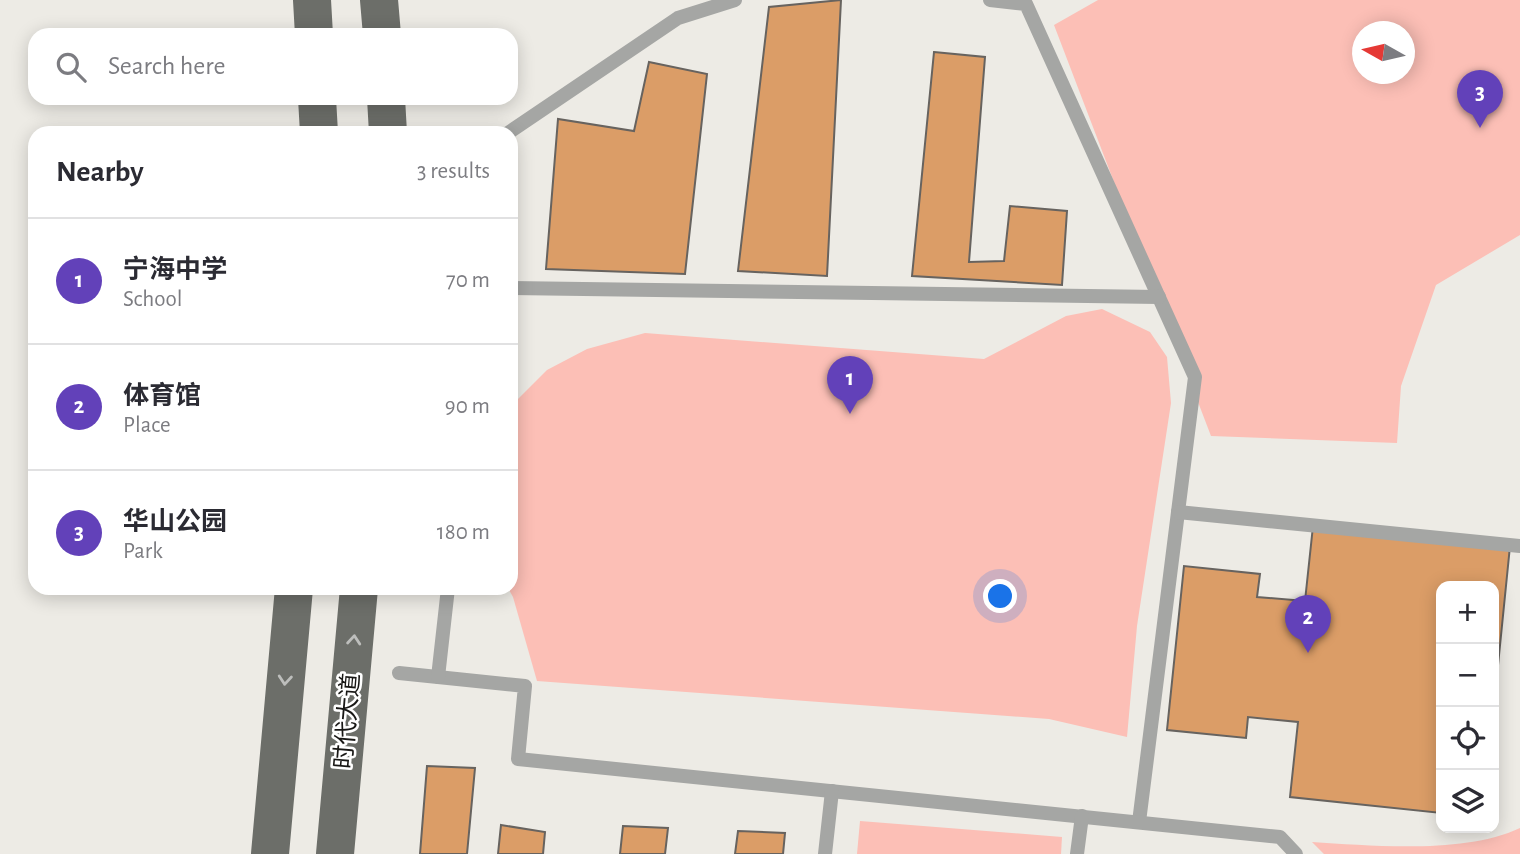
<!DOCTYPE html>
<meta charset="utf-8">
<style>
:root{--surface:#fff;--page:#f7f7f7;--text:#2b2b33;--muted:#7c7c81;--line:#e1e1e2;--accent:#6241b9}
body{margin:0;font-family:"Alegreya Sans","Noto Sans SC",sans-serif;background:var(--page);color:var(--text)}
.controls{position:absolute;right:21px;bottom:21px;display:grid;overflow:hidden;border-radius:14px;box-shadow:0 4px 18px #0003}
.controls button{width:63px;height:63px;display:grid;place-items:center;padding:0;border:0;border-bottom:2px solid var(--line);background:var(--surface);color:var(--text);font:35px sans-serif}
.compass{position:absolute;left:1352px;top:21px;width:63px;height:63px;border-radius:50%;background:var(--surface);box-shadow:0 4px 18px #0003;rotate:278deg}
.you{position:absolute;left:1001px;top:597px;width:24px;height:24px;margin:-18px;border:5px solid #fff;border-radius:50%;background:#1a73e8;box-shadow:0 0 0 10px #1a73e833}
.badge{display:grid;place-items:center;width:46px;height:46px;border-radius:50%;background:var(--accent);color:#fff;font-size:23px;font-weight:700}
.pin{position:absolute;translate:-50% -58px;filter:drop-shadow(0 2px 4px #0008)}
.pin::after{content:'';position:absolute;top:37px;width:24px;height:21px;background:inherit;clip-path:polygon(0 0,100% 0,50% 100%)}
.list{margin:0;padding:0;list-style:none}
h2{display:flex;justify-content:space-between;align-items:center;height:91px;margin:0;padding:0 28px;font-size:30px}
h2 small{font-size:23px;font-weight:400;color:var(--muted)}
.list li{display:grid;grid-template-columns:46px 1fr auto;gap:21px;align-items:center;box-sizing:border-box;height:126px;padding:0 28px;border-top:2px solid var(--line)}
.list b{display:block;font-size:26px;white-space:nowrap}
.list p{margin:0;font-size:23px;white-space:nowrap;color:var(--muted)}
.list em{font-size:23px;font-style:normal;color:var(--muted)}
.icon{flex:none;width:38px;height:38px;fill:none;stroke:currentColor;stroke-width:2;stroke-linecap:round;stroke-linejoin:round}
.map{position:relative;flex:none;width:1520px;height:854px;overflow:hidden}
.search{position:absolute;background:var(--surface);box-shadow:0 4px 18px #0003;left:28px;top:28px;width:490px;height:77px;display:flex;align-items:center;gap:18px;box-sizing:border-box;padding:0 24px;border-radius:21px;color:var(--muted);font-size:26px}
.panel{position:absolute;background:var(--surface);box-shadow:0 4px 18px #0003;left:28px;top:126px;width:490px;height:469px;border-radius:21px}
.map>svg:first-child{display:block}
</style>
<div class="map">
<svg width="1520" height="854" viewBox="0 0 1520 854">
<rect width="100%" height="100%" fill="#edebe5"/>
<!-- green -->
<g fill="#fcbfb6" fill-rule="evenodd">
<path d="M1098,0H1520V235L1436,285L1401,386L1397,443L1211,436L1054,25ZM1362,32H1404V74H1362Z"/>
<path d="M1102,309L1150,332L1167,357L1171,403L1137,626L1127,737L1049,719L537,681L513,597L508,588H511V411L515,402L547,370L587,349L645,333L984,359L1066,316Z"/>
<path d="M860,821L1062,837L1061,854H857Z"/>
<path d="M1520,828V854H1324L1312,842C1375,846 1465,854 1520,828Z"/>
</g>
<!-- building -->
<g fill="#db9d67" stroke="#67635f" stroke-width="2">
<path d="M841,0L827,276L738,271L769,7Z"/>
<path d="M934,52L985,57L969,262L1004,261L1010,206L1067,211L1062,285L912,276Z"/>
<path d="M649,62L707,74L685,274L546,269L558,119L634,131Z"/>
<path d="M1313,526L1510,546L1494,705V586H1441V813L1290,797L1298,722L1248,717L1246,738L1167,730L1184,566L1260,574L1257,597L1305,601Z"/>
<path d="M427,766L475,768L467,854H420Z"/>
<path d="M501,825L545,832L543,854H498Z"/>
<path d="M623,826L668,828L665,854H620Z"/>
<path d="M738,831L785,833L783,854H735Z"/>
</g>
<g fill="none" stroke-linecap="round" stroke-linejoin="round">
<!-- service -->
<g stroke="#a5a6a4" stroke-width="14">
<path d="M990,0L1026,4L1195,377L1139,822"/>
<path d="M508,133L678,18L735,0"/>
<path d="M511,288L1159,297"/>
<path d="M1178,512L1520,546"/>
<path d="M399,673L525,686L518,759L1280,837L1296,854"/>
<path d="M438,677L448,588"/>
<path d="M825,854L832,791"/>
<path d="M1077,854L1082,816"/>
</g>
<!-- primary -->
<g stroke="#6c6e69" stroke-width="38">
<path d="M312,0L314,35"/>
<path d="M379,0L382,35"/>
<path d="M317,98L319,133"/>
<path d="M386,98L388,133"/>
<path d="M270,854L294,588"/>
<path d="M335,854L359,588"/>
</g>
</g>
<!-- one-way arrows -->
<defs><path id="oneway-chevron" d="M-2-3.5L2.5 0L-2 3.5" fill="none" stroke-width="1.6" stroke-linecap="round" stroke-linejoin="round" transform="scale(1.75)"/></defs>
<g stroke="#bdbebc">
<use href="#oneway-chevron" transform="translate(354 640) rotate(-85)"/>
<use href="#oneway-chevron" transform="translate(285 680) rotate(95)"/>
</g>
<g text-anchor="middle" stroke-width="5" stroke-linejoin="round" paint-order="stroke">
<!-- street labels -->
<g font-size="24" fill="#181715" stroke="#fff">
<text transform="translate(347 721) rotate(-85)" y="8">时代大道</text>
</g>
</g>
</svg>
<div class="controls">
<button>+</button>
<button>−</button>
<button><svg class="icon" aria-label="locate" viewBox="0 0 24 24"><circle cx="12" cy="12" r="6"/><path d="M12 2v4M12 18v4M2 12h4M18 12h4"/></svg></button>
<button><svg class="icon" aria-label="layers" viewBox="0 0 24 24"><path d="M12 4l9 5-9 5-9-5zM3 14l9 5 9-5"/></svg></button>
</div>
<svg class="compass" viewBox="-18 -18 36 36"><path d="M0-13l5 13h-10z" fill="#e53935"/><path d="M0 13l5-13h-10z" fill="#7c7c81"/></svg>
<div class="you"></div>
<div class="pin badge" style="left:850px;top:414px">1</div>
<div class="pin badge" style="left:1308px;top:653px">2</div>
<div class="pin badge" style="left:1480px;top:128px">3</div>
<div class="search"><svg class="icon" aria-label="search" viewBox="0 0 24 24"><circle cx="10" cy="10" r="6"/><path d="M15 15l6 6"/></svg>Search here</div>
<section class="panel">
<h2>Nearby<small>3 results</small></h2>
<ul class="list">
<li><span class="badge">1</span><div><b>宁海中学</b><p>School</p></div><em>70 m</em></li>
<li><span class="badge">2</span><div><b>体育馆</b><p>Place</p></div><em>90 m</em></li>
<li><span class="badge">3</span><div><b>华山公园</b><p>Park</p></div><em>180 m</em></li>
</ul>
</section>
</div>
